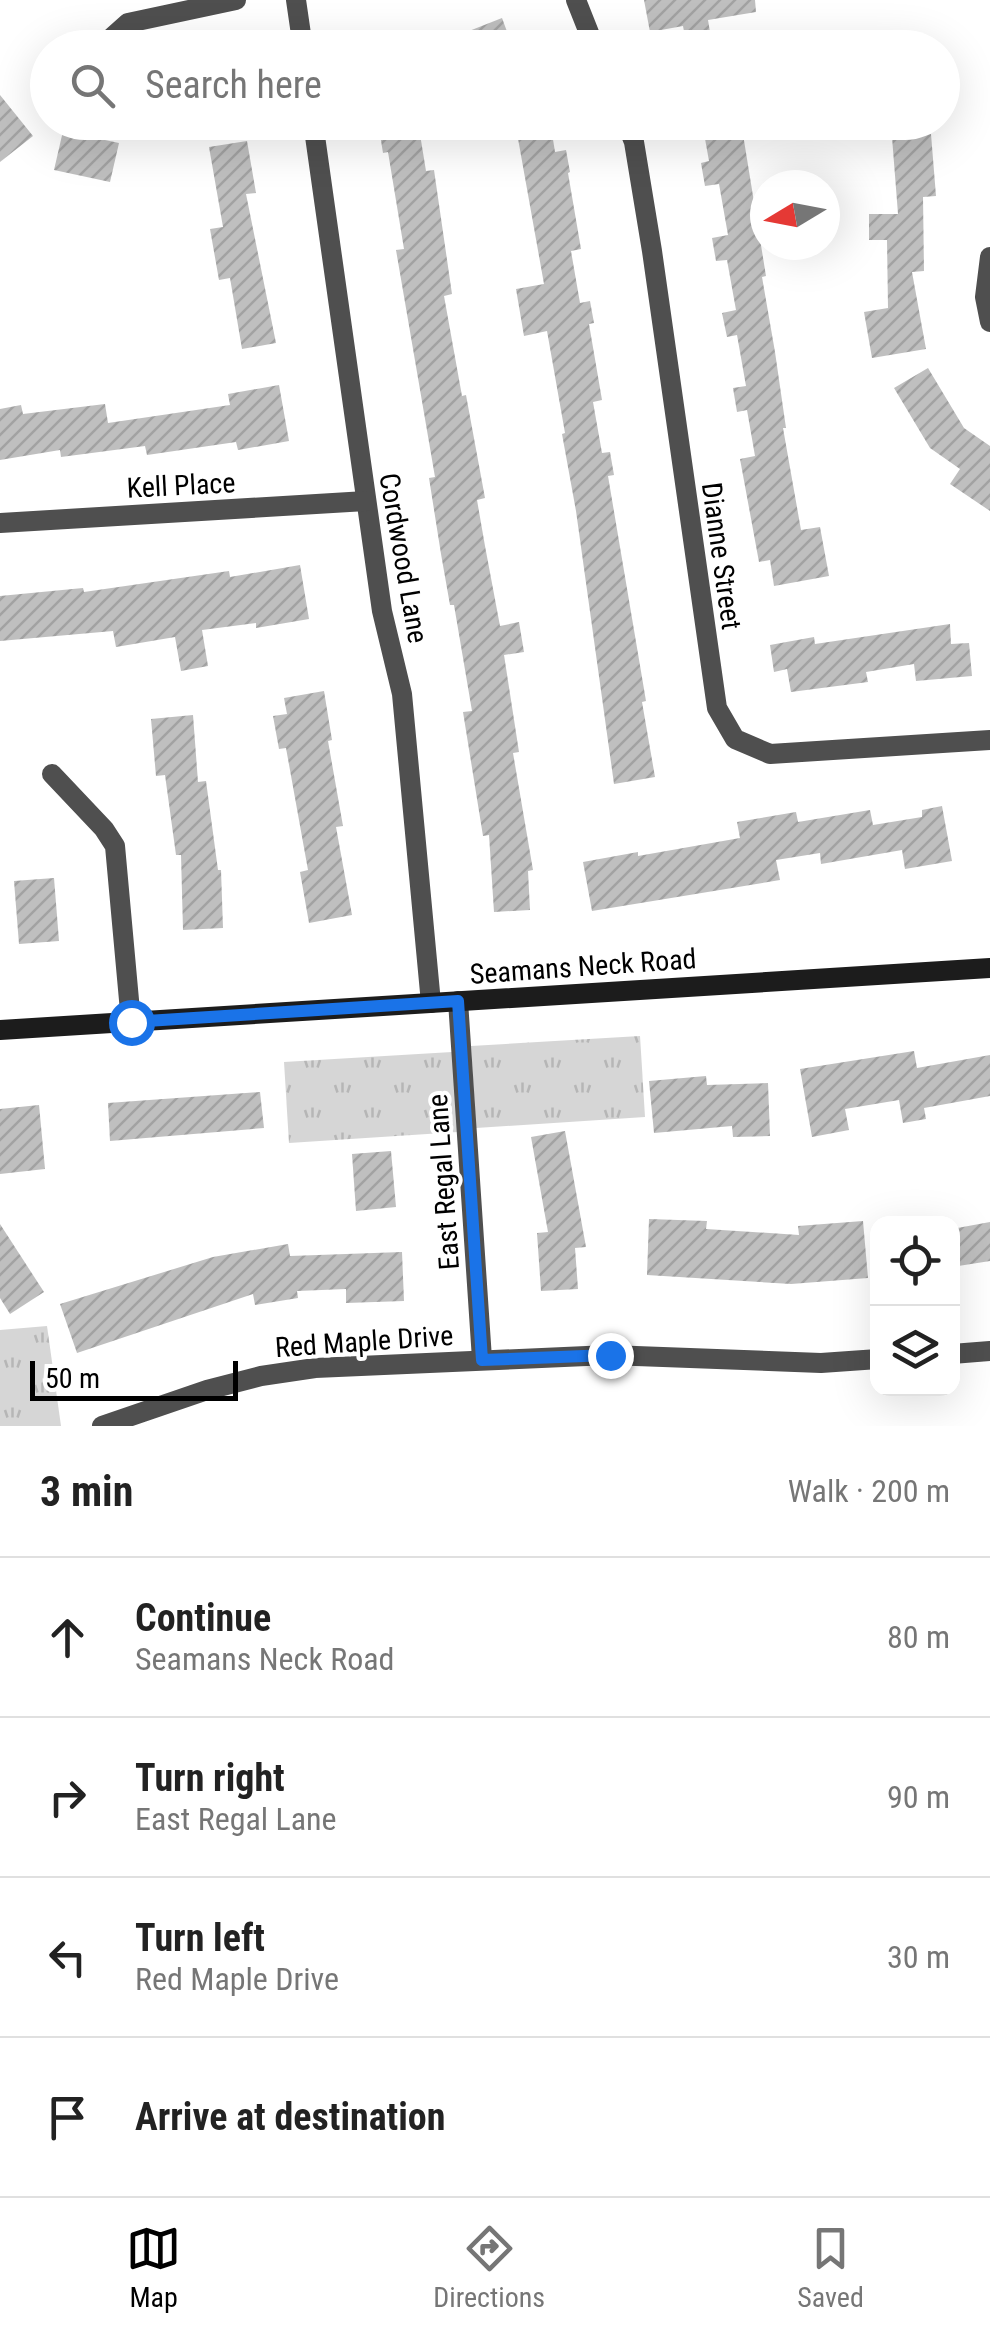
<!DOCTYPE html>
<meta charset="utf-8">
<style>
:root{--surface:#fff;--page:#f6f6f6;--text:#222;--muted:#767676;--line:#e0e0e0;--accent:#000}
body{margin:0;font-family:"Roboto Condensed",sans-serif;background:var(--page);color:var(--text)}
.controls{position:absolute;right:30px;bottom:30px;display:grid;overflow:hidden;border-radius:20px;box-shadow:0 10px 40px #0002}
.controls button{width:90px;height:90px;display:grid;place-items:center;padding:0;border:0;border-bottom:2px solid var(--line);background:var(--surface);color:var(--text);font:50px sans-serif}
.compass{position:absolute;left:750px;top:170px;width:90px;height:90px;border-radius:50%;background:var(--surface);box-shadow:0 10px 40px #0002;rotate:260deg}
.scale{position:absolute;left:30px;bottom:25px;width:208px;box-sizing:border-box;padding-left:10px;border:5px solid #000;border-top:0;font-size:28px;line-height:35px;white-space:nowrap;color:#000;-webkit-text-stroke:8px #fff;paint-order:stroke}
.stop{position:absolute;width:30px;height:30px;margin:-22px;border:8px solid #1a73e8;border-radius:50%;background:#fff}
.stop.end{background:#1a73e8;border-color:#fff;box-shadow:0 2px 10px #0008}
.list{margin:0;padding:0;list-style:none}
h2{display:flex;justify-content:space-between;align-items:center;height:130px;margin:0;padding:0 40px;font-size:42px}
h2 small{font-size:32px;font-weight:400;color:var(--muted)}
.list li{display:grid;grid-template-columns:65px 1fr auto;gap:30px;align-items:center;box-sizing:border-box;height:160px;padding:0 40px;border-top:2px solid var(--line)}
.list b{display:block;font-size:38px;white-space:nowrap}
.list p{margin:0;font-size:32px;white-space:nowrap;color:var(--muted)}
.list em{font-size:32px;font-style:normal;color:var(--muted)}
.icon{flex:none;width:55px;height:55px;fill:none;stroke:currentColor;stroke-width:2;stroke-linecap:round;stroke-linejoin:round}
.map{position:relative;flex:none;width:990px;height:1426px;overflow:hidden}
.search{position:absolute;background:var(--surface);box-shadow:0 10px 40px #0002;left:30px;right:30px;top:30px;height:110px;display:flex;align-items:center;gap:25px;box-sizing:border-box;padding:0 35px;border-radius:55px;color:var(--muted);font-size:38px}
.sheet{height:770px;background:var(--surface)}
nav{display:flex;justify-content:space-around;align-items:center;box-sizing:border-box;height:140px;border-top:2px solid var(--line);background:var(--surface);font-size:28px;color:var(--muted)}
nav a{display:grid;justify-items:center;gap:5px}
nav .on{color:var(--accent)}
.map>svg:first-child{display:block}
</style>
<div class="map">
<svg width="990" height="1426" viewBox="0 0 990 1426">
<defs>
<pattern id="park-tufts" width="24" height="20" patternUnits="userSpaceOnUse" patternTransform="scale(2.5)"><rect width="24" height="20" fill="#d6d6d6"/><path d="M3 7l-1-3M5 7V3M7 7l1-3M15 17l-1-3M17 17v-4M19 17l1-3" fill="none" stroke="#b6b6b6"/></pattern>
<pattern id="building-hatch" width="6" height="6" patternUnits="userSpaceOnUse" patternTransform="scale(2.5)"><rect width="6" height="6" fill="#bfbfbf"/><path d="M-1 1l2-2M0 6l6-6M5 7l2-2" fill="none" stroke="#a2a2a2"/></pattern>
</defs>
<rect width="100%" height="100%" fill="#fff"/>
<!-- park -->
<g fill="url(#park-tufts)">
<path d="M640,1036L645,1117L476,1128L471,1046Z"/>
<path d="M452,1052L458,1132L289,1143L284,1062Z"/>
<path d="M47,1326L61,1426H0V1330Z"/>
</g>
<!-- building -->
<g fill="url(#building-hatch)">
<path d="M644,0H755L756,12L708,20L711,38L686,42L683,26L650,32Z"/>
<path d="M502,18L513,48H432L431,46Z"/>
<path d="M0,95L33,136L0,162Z"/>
<path d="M378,122H418L426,171L434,170L452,294L444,296L462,396L466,395L485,498L477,500L485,546L500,626L519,622L524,652L504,655L519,752L513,753L533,870L528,871L530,910L494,912L489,835L483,836L463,712L472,711L454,605H450L441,554L429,478L435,477L396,250L404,249L388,152L383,153Z"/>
<path d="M702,122H741L766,276L762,277L775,352L786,428H783L801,530L820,527L829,576L774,586L770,560L759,562L740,459L755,456L747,410L737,412L733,388L746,386L737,335L727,337L722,313L736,310L727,260L716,261L712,238L728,235L719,184L705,186L701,163L709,161Z"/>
<path d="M551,127L555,152L566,150L570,172L568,173L581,249L571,251L580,303L590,301L594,323L589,324L602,400L593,402L602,453L610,452L614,475L608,476L646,701L642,702L655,777L614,784L576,511L562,434L565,433L547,331L524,336L516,289L544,284L517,133Z"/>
<path d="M63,131L119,143L110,182L54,170Z"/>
<path d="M931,134L936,196L923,197L924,271L912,272L926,349L872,358L864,312L888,308L887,240H869V214H898L892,137Z"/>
<path d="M247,141L256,193L246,194L276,343L242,349L230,278L219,280L210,229L223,227L209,147Z"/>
<path d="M928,368L964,428L990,446V511L950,484L960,469L930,448L894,388Z"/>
<path d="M279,385L289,441L238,450L236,442L147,455L145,446L61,457L60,450L0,460V409L21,405L23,414L105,404L108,423L230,405L228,394Z"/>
<path d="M300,565L309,619L256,628V623L202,630L208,666L181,671L175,637L116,647L113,631L0,641V596L83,588L84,592L229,571L230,577Z"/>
<path d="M950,624L951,644L969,643L972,676L916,681L914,664L866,672L868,682L791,692L787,669L774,672L770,645L814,637L815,644Z"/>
<path d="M324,691L332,740L328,741L343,826L336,827L352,915L309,923L300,872L308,870L286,748L279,749L273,716L287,714L284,698Z"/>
<path d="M193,715L198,782L206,781L218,870H221L223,928L183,930L181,855H176L165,775L156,776L151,719Z"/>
<path d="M942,806L952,861L905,869L902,850L821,864L820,853L776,860L780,880L592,911L583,862L638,852V856L740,838L737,822L796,812L798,822L870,810L873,825L922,817V810Z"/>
<path d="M54,878L59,941L19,944L14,881Z"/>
<path d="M914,1051L917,1068L990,1055V1096L924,1108L926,1119L903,1123L899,1100L845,1109L849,1130L812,1137L800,1069Z"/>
<path d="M706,1076L707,1085L768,1083L770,1136L733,1137L732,1126L654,1133L649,1081Z"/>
<path d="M260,1092L264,1128L110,1141L108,1103Z"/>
<path d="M39,1105L45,1169L0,1174V1109Z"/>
<path d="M565,1131L586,1247L575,1248L578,1289L541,1291L537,1233L548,1232L531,1137Z"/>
<path d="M391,1151L396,1207L356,1211L352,1154Z"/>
<path d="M649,1219L707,1221L706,1229L799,1235L798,1226L863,1221L868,1278L791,1284L647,1275Z"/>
<path d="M990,1222V1261L952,1267V1229Z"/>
<path d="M0,1224L44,1292L10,1314L0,1298Z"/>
<path d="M288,1244L290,1256L402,1252L404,1301L346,1303V1289L297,1291L298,1298L255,1305L253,1294L77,1353L60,1304L213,1257Z"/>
</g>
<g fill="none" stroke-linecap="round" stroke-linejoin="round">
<!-- minor -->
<g stroke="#4f4f4f" stroke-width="20">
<path d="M296,0L303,48"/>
<path d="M576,0L595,48"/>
<path d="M100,48L128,23L236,0"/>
<path d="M313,122L382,611L402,694L431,1003"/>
<path d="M626,122L634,142L652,251L717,708L735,739L770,754L990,740"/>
<path d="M990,257L985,297L990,322"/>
<path d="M0,523L366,501"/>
<path d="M52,774L104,829L115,846L131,1022"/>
<path d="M458,1001L482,1359"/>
<path d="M952,1354L990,1351"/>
<path d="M102,1426L207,1390L261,1376L315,1368L609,1355L821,1363L878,1359"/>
</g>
<!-- secondary -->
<path stroke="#1c1c1c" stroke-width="20" d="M0,1030L990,968"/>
</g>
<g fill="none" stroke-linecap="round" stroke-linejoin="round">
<!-- route -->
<path stroke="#1a73e8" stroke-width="12" d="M131,1022L458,1001L482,1360L610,1355"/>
</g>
<g text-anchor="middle" stroke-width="8" stroke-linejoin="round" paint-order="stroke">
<!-- street labels -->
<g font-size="28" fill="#000" stroke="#fff">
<text transform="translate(181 485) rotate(-3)" y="10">Kell Place</text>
<text transform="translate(722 556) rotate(82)" y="10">Dianne Street</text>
<text transform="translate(404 558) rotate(80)" y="10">Cordwood Lane</text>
<text transform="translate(583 966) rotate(-4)" y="10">Seamans Neck Road</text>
<text transform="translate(443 1182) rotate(-94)" y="10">East Regal Lane</text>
<text transform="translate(364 1341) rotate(-4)" y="10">Red Maple Drive</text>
</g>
</g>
</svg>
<div class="controls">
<button><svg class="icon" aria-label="locate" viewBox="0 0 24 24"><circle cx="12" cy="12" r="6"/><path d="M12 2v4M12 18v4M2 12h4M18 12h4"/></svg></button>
<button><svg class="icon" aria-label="layers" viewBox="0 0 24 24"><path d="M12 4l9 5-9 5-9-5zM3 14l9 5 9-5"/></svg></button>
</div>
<svg class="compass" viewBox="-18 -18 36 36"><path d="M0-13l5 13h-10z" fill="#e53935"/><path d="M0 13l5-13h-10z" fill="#767676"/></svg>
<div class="scale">50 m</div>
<div class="stop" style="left:131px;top:1022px"></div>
<div class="stop end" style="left:610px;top:1355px"></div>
<div class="search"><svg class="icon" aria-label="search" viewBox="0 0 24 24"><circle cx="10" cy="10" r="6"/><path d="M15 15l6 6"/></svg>Search here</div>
</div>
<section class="sheet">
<h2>3 min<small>Walk · 200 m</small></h2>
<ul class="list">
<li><svg class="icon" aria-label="ahead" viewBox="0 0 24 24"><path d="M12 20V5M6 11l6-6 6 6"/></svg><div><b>Continue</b><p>Seamans Neck Road</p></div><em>80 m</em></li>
<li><svg class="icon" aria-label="right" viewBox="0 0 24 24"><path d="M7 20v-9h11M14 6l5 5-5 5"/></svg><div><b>Turn right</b><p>East Regal Lane</p></div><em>90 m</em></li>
<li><svg class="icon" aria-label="left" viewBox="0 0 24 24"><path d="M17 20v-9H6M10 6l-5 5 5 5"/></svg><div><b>Turn left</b><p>Red Maple Drive</p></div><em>30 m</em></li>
<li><svg class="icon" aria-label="arrive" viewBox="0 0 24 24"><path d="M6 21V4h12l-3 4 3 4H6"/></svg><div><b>Arrive at destination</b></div></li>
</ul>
</section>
<nav>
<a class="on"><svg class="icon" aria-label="map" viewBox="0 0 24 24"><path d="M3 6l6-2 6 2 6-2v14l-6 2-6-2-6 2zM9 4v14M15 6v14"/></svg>Map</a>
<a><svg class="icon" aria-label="directions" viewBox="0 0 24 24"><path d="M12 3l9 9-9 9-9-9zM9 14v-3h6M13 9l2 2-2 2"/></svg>Directions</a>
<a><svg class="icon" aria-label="saved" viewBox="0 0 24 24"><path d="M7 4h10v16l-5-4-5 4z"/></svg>Saved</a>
</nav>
